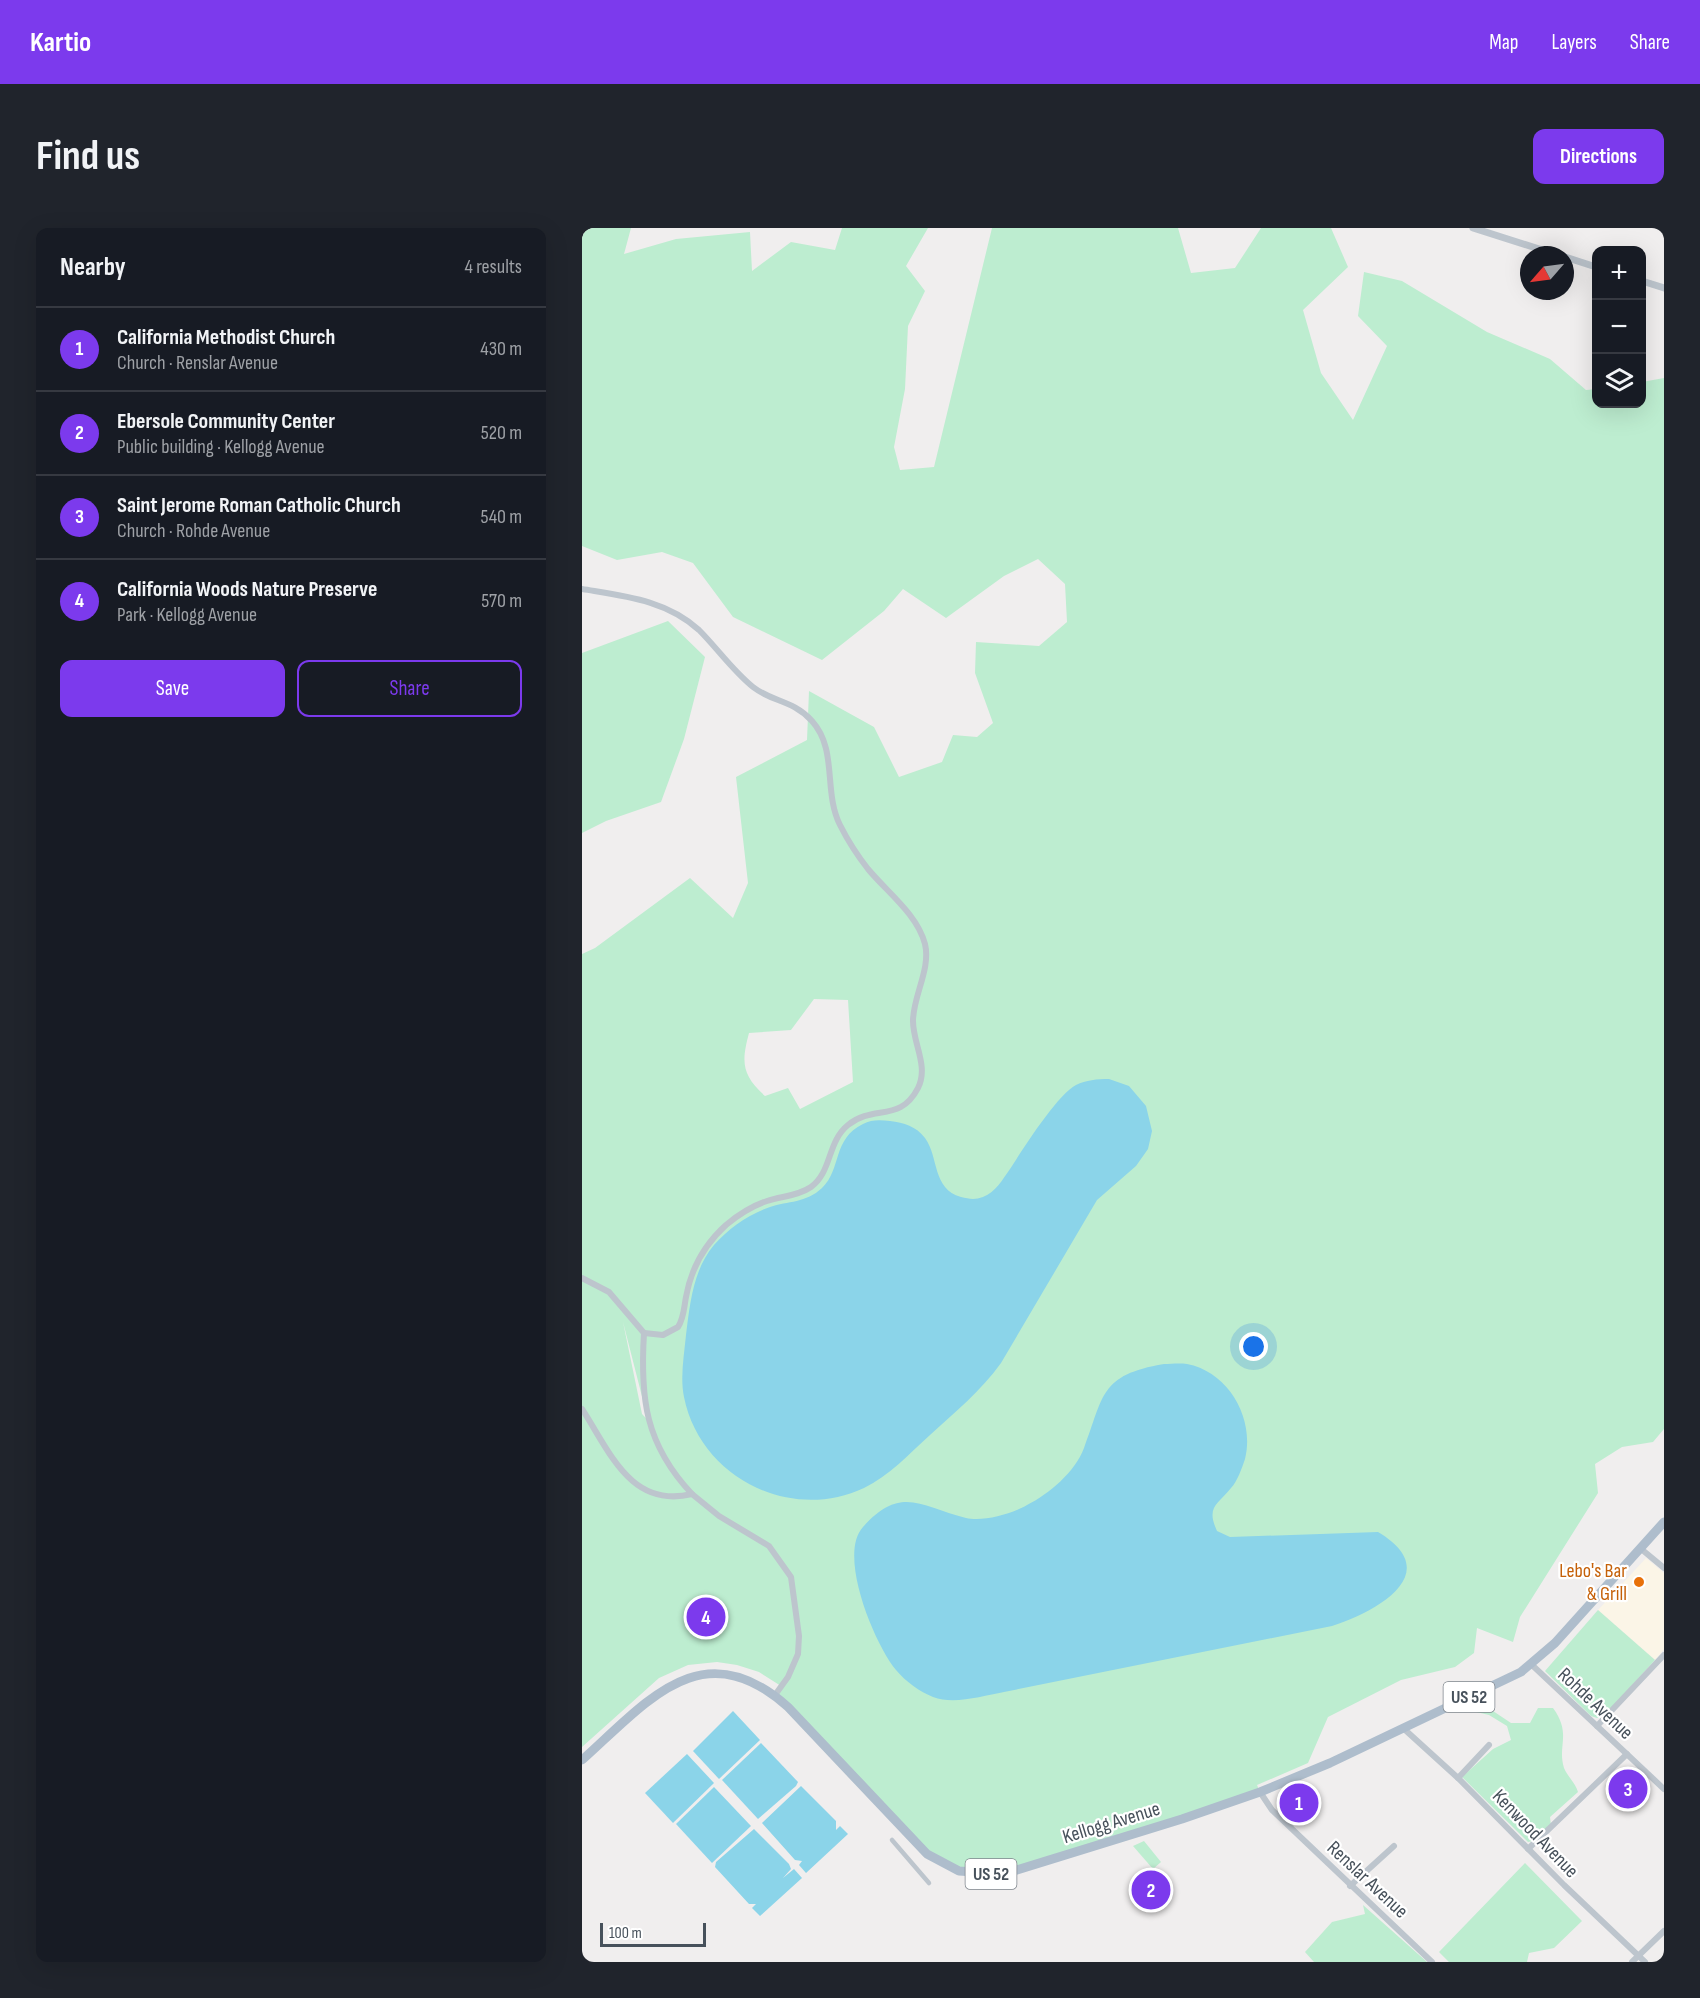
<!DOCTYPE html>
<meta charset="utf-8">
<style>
:root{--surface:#171b24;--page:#20242c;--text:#f1f3f6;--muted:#9ea1a6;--line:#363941;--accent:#7c3aed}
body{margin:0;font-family:"Sofia Sans Condensed",sans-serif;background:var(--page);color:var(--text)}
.controls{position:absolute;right:18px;top:18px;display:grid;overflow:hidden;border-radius:12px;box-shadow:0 6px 24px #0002}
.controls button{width:54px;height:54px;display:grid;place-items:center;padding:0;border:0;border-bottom:2px solid var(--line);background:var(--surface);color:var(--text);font:30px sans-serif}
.compass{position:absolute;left:938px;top:18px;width:54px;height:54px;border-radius:50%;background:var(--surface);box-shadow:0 6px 24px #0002;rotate:242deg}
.scale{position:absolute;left:18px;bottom:15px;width:106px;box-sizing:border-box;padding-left:6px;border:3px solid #47515b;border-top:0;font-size:16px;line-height:21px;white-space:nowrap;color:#47515b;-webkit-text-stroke:4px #fff;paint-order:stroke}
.you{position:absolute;left:672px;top:1119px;width:21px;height:21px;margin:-15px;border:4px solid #fff;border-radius:50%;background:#1a73e8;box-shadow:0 0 0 9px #1a73e833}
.badge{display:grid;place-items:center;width:39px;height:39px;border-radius:50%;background:var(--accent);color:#fff;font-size:20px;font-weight:700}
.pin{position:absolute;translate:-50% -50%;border:3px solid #fff;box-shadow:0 2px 6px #0006}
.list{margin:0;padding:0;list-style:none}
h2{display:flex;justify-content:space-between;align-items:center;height:78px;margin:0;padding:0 24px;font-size:26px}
h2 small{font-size:20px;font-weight:400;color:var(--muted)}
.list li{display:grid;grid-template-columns:39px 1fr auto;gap:18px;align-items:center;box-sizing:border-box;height:84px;padding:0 24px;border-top:2px solid var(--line)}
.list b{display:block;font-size:22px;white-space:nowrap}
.list p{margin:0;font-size:20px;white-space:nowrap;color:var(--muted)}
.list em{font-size:20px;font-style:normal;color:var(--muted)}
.actions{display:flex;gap:12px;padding:18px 24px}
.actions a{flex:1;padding:14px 0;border:2px solid var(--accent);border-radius:12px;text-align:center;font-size:21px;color:var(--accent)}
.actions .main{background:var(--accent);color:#fff}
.icon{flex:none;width:33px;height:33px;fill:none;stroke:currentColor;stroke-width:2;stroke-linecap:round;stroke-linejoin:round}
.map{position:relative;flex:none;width:1082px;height:1734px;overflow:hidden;border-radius:12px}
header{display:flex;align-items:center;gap:36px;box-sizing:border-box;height:84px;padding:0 30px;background:var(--accent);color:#fff}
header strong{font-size:28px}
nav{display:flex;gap:33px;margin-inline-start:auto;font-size:21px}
.intro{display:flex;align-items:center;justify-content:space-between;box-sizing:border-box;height:144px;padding:0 36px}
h1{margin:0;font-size:42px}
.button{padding:15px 27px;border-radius:12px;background:var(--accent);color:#fff;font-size:21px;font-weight:700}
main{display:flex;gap:36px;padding:0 36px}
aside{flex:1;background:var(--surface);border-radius:12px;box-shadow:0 6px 24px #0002}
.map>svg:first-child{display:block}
</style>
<header>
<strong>Kartio</strong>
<nav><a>Map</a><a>Layers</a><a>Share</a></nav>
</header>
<div class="intro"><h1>Find us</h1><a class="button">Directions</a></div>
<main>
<aside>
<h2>Nearby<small>4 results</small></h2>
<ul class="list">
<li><span class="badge">1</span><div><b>California Methodist Church</b><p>Church · Renslar Avenue</p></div><em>430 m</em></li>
<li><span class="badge">2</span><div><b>Ebersole Community Center</b><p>Public building · Kellogg Avenue</p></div><em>520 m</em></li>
<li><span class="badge">3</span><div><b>Saint Jerome Roman Catholic Church</b><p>Church · Rohde Avenue</p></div><em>540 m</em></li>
<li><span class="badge">4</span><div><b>California Woods Nature Preserve</b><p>Park · Kellogg Avenue</p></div><em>570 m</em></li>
</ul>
<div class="actions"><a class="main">Save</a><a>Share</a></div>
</aside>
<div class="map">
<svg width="1082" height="1734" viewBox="0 0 1082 1734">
<rect width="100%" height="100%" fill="#f0eeee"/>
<!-- commercial -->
<path fill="#fbf5e7" d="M1064,1330L1082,1345V1421L1073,1432L1016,1382Z"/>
<!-- green -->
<g fill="#bdedd0" fill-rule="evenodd">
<path d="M0,0H49L42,26L94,11L168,4L170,43L209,14L253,22L260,0H346L324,38L343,63L326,98L323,161L312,219L318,242L352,239L410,0H596L609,45L653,40L679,0H749L766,39L721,82L739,145L771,192L805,118L776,88L782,44L820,53L905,104L968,131L1004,162L1014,161V176H1060V154L1082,150V1201L1071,1214L1040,1219L1013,1236L1016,1265L938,1389L931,1414L895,1400L892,1425L873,1439L819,1452L746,1489L726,1535L675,1557L678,1564L444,1640L391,1646L356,1633L193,1467L199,1458L177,1444L155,1437L135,1434L106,1437L77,1450L0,1519V726L13,720L108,650L151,690L166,655L154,549L225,512L227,463L292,499L317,549L360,534L371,507L395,509L411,495L393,445L394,414L457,418L485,394L483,356L456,331L422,348L364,390L321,361L302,383L240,432L151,389L111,335L80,324L35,332L0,318ZM232,771L266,772L271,854L218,881L206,860L183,868C160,847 159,835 167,805L209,802ZM41,1094L66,1192L60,1186Z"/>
<path d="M86,393L123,429L102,511L79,574L24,593L0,605V425Z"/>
<path d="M1016,1382L1073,1432L1023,1487L1015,1490L1009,1488L963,1443Z"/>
<path d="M899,1475L929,1495H948L956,1480H971C990,1506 975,1517 982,1540C985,1548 993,1554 996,1564L968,1589L969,1598L951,1613L946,1614L880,1549L911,1521L929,1512L925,1498L907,1487L886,1482Z"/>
<path d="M562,1613L579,1634L571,1641L551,1618Z"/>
<path d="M943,1635L1000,1693L972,1720L947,1725L945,1734H867L857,1724Z"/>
<path d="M781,1677L845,1734H732L723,1724L750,1694L783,1686Z"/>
</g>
<!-- water -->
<g fill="#8bd4e9">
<path d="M527,851L547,858L564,878L570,903L566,921L554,938L515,972L419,1135C399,1163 373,1184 348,1207C327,1226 307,1248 282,1260C208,1295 118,1249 102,1169C98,1149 102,1128 104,1107C108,1076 111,1042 132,1017C146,1001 167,986 188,979C206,973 224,975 240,960C260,941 250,911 281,896C290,891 299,892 308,893C322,895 334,898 343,910C357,929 350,961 379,969C387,971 393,972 401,969C414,964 420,952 428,941C441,921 475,867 494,857C504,852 515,851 527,851Z"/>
<path d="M582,1136C589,1136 597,1135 605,1136C647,1144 673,1191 663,1231C660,1240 655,1254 649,1260C635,1277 624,1279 635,1303L648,1309L796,1304C865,1345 794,1384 750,1398L422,1464C400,1468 372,1477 351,1469C338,1464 323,1453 314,1442C293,1417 255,1327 281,1299C319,1256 340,1279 384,1290C401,1294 430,1286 445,1277C467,1266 493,1244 502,1220C522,1168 517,1147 582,1136Z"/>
<path d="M151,1483L178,1512L137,1551L111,1523Z"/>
<path d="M179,1515L216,1554L214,1558L176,1591L140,1552Z"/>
<path d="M105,1526L132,1555L91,1595L63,1565Z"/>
<path d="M219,1558L254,1593V1602L258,1598L266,1606L224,1645L217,1637L220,1633L213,1632L180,1595Z"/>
<path d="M132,1559L169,1598L130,1635L94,1596Z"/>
<path d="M172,1601L207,1636L209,1641L201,1650L212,1641L220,1650L178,1688L170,1680L174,1676H167L133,1639L134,1634Z"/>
</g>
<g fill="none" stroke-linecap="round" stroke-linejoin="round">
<!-- pedestrian -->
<path stroke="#bdc5cd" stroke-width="4.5" d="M310,1612L347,1655"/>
<!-- minor -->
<g stroke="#bdc5cd" stroke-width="6">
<path d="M0,361C42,368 84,372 117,402C135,420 151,443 171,459C190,474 211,472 230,493C256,522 241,563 258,597C266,613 275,627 286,641C305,664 335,686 343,716C349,741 331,768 331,793C331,816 347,838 336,860C318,895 292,876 266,897C245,914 250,944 229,959C216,968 200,968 185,973C170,978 156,987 144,997C123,1016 109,1041 104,1069C102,1079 102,1090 96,1099L81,1107L62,1105L27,1064L0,1050"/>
<path d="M62,1105C58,1170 63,1216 110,1266"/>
<path d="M0,1181C28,1224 49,1281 110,1266L137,1288L187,1318L209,1349L217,1408L216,1426L206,1449L193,1467"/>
<path d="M1058,1320L1082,1340"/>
<path d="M950,1437L1082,1561"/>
<path d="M1015,1498L1082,1427"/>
<path d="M821,1500L876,1550L982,1657L1063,1734"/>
<path d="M876,1550L907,1517"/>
<path d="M678,1564L690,1582L850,1734"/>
<path d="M946,1621L1045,1526"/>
<path d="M768,1658L812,1618"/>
<path d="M1050,1734L1082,1703"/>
</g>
<!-- tertiary -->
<g stroke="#bdc5cd" stroke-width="7">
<path d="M891,0L976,27"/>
<path d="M983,29L1014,39"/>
<path d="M1060,53L1082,60"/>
</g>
<!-- primary -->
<path stroke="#aebdcc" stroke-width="9" d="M0,1532C65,1474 120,1402 206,1479L345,1626L377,1643L422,1646L600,1591L678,1564L748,1535L939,1444L973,1415L1082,1294"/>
</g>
<!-- markers -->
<circle fill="#e8710a" stroke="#fff" stroke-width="2" cx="1057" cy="1354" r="6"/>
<g text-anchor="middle" stroke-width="4.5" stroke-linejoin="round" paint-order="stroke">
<!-- shield labels -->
<g fill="#fff" stroke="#7e858c" stroke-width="1.5">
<rect x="861.5" y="1454" width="51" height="30" rx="4.5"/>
<rect x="383.5" y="1631" width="51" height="30" rx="4.5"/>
</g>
<g font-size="18" font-weight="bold" fill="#47515b">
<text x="887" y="1475">US 52</text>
<text x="409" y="1652">US 52</text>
</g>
<!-- food labels -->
<g font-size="20" fill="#c56008" stroke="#fff" text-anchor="end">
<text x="1045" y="1349">Lebo's Bar<tspan x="1045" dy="23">&amp; Grill</tspan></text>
</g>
<!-- street labels -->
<g font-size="20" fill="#47515b" stroke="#fff">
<text transform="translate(1014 1475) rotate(43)" y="7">Rohde Avenue</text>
<text transform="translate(529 1594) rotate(-17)" y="7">Kellogg Avenue</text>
<text transform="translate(954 1605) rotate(46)" y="7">Kenwood Avenue</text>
<text transform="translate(786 1651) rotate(43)" y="7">Renslar Avenue</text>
</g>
</g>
</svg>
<div class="controls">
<button>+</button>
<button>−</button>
<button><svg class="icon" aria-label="layers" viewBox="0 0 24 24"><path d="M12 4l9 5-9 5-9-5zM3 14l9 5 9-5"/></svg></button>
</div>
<svg class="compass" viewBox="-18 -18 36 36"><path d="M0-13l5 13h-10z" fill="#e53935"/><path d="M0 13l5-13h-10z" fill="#9ea1a6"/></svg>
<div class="scale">100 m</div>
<div class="you"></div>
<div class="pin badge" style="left:717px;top:1575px">1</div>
<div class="pin badge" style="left:569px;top:1662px">2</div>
<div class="pin badge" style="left:1046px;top:1561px">3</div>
<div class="pin badge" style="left:124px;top:1389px">4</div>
</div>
</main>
